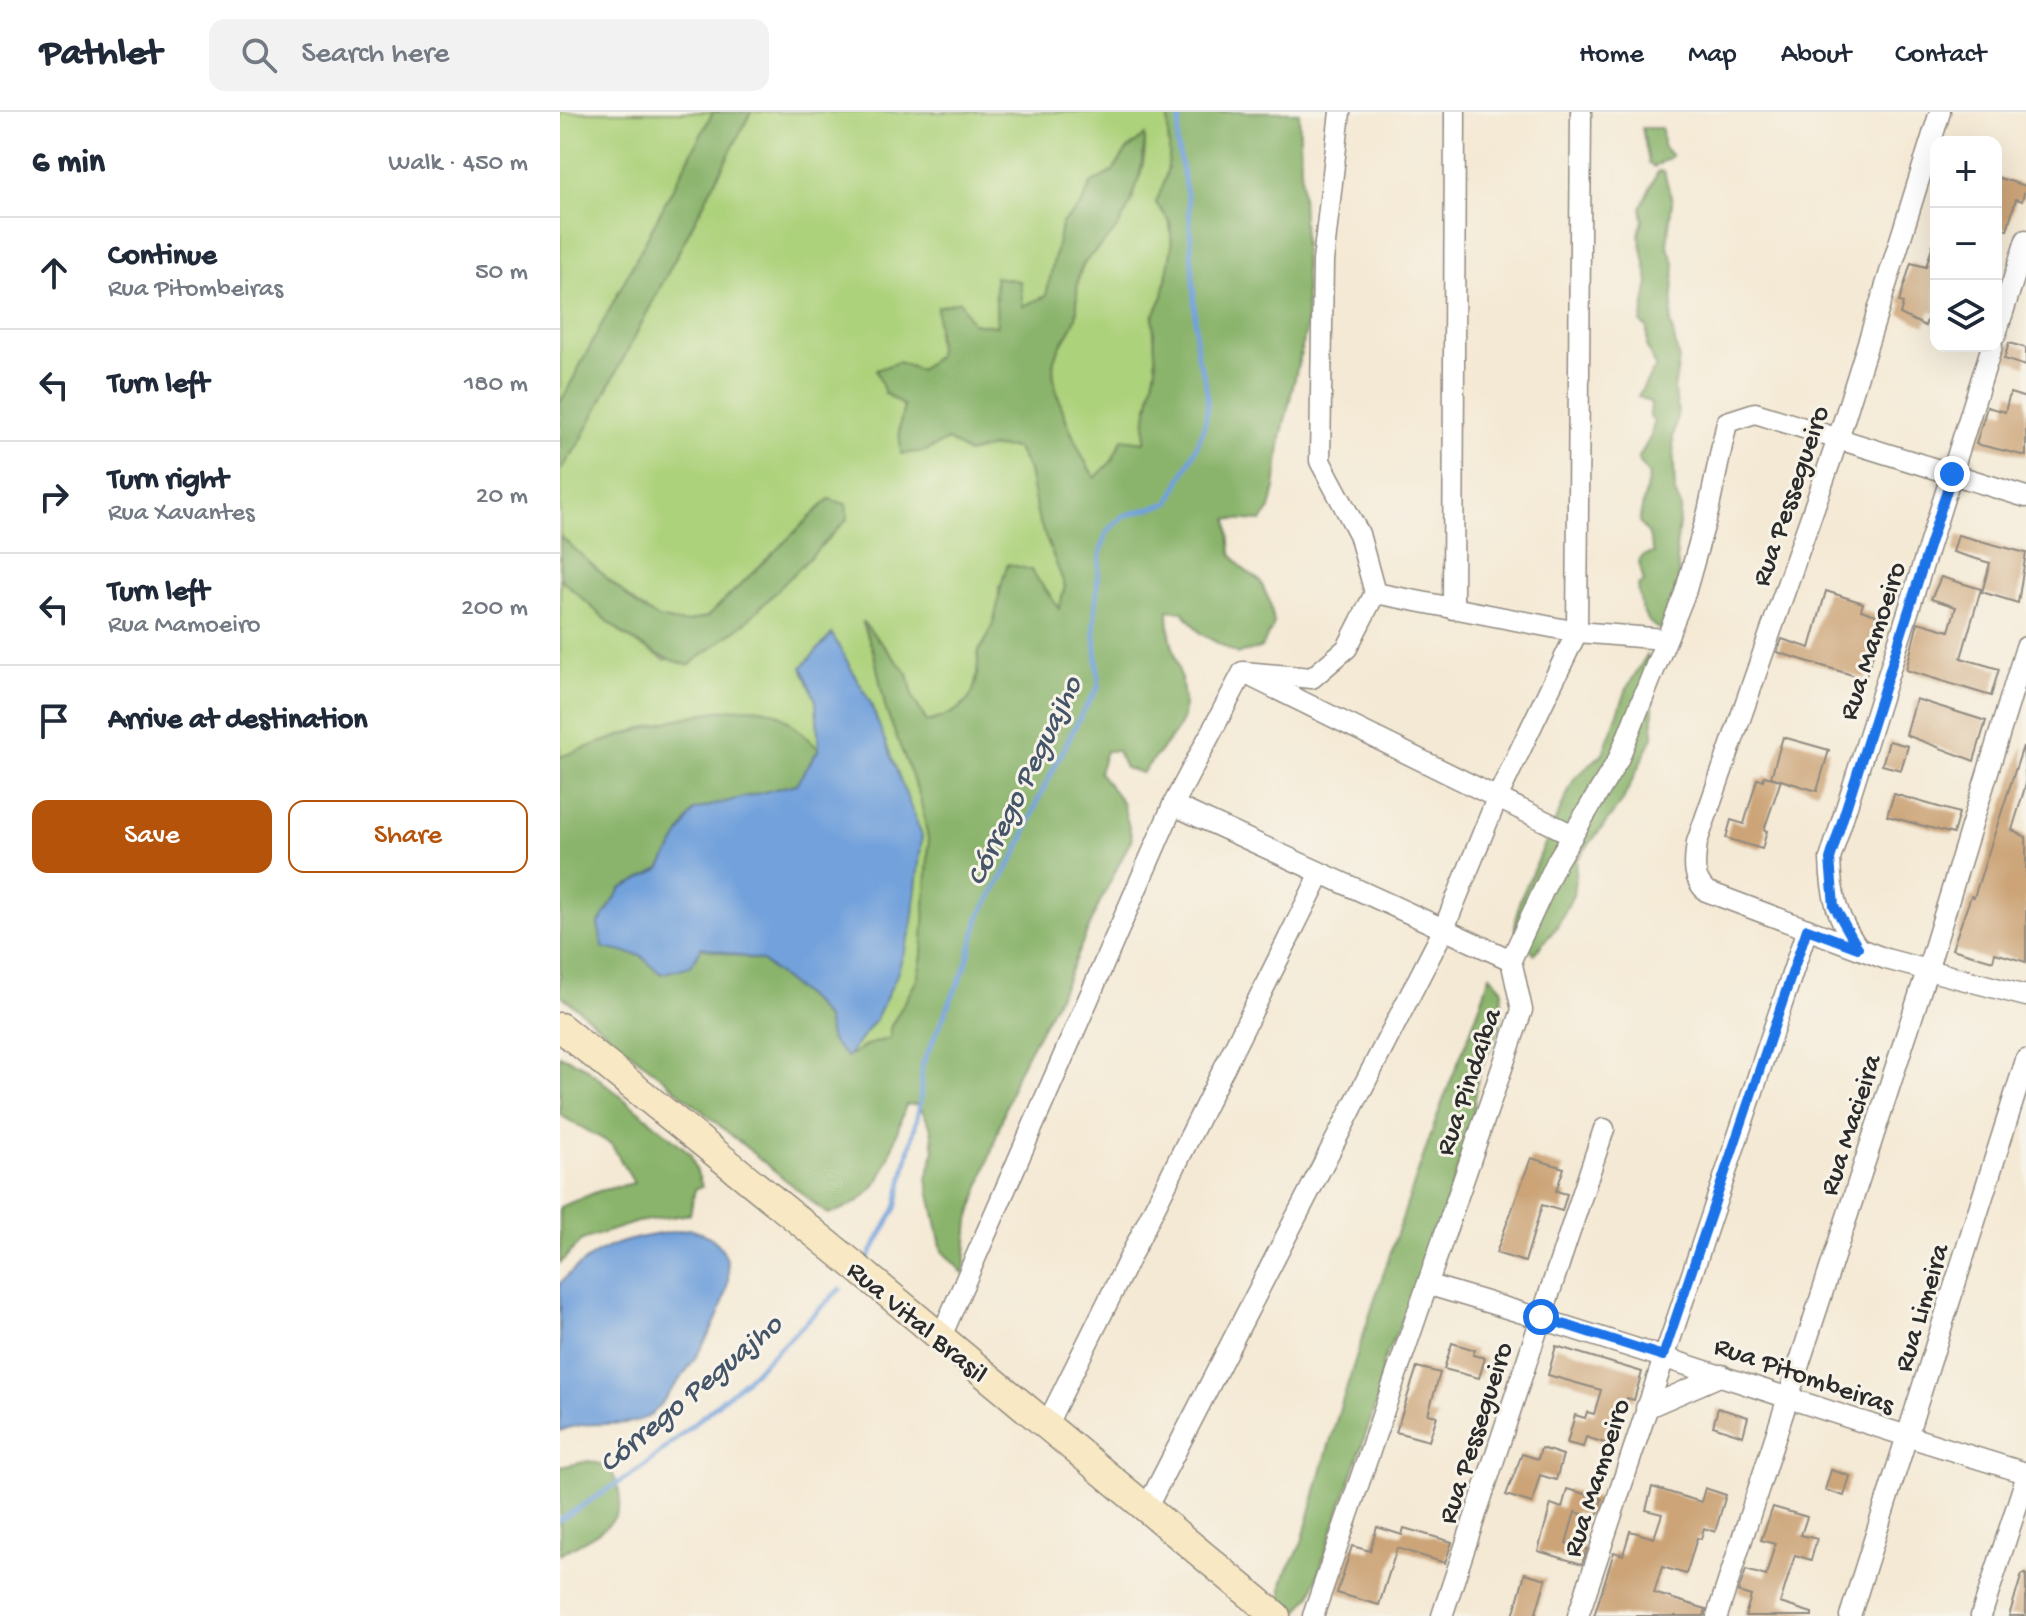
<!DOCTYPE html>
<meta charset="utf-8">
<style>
:root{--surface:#fff;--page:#f2f2f3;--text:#1f2937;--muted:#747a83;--line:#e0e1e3;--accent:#b45309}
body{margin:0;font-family:"Gochi Hand",sans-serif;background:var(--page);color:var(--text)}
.controls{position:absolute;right:24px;top:24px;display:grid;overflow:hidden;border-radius:16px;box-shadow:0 8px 32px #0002}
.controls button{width:72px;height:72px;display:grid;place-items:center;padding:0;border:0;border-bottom:2px solid var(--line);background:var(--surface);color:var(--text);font:40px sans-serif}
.stop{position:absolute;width:24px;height:24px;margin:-18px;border:6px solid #1a73e8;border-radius:50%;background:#fff}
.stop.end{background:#1a73e8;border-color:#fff;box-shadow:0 2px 8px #0008}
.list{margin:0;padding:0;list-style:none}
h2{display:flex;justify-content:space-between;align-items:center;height:104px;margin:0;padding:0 32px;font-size:34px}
h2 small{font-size:26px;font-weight:400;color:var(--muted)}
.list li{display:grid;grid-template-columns:52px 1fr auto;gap:24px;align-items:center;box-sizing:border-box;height:112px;padding:0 32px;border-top:2px solid var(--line)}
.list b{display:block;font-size:30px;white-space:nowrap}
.list p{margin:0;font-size:26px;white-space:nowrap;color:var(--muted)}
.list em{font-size:26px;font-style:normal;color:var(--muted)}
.actions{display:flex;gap:16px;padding:24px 32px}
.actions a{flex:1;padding:18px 0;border:2px solid var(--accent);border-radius:16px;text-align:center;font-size:28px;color:var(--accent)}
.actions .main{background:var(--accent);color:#fff}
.icon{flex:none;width:44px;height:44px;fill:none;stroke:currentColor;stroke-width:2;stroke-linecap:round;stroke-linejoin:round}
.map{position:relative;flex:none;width:1466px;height:1504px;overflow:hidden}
header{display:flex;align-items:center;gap:48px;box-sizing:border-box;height:112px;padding:0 40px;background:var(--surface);border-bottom:2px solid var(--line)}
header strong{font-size:38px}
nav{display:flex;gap:44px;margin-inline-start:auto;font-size:28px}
.search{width:560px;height:72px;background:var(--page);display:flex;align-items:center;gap:20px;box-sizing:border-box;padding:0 28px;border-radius:16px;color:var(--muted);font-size:30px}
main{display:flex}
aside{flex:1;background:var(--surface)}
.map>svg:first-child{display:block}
</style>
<header>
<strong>Pathlet</strong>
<div class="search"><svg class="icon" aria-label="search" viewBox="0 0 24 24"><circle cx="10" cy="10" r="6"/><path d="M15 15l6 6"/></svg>Search here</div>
<nav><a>Home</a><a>Map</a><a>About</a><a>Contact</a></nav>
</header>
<main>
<aside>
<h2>6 min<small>Walk · 450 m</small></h2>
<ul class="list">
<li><svg class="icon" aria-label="ahead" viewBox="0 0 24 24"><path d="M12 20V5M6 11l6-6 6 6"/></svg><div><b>Continue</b><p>Rua Pitombeiras</p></div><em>50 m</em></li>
<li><svg class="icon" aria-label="left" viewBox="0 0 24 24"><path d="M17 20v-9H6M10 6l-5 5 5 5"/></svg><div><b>Turn left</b></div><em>180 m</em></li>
<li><svg class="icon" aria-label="right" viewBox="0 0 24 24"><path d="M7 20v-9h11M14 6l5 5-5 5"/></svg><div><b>Turn right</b><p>Rua Xavantes</p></div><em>20 m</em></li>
<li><svg class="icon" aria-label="left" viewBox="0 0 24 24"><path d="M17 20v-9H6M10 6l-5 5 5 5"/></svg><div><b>Turn left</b><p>Rua Mamoeiro</p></div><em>200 m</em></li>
<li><svg class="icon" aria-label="arrive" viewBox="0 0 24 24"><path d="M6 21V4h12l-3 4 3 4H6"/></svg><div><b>Arrive at destination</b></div></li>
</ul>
<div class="actions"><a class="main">Save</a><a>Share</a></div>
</aside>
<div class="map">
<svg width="1466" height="1504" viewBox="0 0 1466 1504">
<rect width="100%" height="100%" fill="#f7f3e8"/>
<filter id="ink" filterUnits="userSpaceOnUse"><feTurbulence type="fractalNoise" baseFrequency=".0125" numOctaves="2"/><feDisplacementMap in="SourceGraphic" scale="16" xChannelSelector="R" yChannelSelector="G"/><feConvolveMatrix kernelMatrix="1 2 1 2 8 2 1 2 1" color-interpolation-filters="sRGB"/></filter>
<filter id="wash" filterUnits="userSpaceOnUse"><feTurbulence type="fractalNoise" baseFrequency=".006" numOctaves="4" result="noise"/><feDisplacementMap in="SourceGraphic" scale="32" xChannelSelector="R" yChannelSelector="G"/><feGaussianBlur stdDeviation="1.8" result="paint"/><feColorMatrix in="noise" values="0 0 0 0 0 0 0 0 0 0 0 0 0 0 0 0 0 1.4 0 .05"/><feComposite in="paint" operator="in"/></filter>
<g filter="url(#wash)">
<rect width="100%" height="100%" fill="#f4e9d4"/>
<!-- green -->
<g fill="#add27c" stroke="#6c7e54" stroke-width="2">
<path d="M0,0H153L0,292Z"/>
<path d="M191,0H609C606,17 610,29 609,46C608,62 602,76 596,91L610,110L612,135L603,184L593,205L596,256L586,305L585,331L562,328L552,349L536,367C521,345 487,273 494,247C499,232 514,218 516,203C518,187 515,168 523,154C550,109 588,84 585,24L567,38L553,59L531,72L521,94L502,111L487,184L463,194L435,165L437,215L412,211L376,220L379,243L360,258L338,250L325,281L344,294L339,317L366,339L388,327L408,341L432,335L456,336L469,358L478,406L505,474L500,498L486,477L439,474C439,501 435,518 418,540C419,584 410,599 367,610L353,586L348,562L303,512L314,541L326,598L360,685L369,731L362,844L357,868L330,916V927L307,933L287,945L316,907L355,771L362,724L242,555L256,589L259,637L217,601L82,616L0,645V466L64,523L105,548L149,538L187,509L269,387L147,505L123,511L98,506L77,493L0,424V359L19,332Z"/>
</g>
<!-- forest -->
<g fill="#8ab46c" stroke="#5a704c" stroke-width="2">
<path d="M153,0H191L19,332L0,359V292Z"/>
<path d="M609,0H739L747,214L721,326L715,376L710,397L701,409L668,407L671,441L682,456L700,469L710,490L714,513L701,536L678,542L641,522L623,500L608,498C607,535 629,571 623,604C621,618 591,649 582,661L565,656L557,639H546L539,660L562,690L572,726L538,794L503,876L457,961L409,1108L404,1162L382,1139L367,1067L374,1038L371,1016L359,992L346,993C327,1044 328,1088 267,1102L0,882V645C45,629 174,581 216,601C231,608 246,626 259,637L236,672L134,698L100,757L61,777L38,813L202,849L253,891L266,907L271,929L287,945L307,933L330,926V916L357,868L362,844L369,731L360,685L326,598L314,541L302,509L348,562L353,586L367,610C410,598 419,583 418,540C442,509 434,485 448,452L471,458L499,497L505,474L478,406L469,358L456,336L432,335L408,341L388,328L366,339L341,342L339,317L344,294L325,281L316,258L338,250L360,258L378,243L377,195L400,189L412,211L437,214L435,165L460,169L463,194L486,184L502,111L521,94L531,72L553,59L567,38L585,23C584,54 574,95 554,120C545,132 528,143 521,156C514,171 519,190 516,205C513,220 498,232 494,248C488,275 520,344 535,366L552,349L562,327L585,330L586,305L596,256L593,205L603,184L612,135L610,110L596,91C602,76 608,62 609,46C610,29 606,17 609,0Z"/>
<path d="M1082,16H1102L1103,34L1112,44L1094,55L1089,51Z"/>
<path d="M1098,59L1104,60L1112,89L1107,133L1115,153L1111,212L1119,248L1114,277L1118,298L1113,326L1115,381L1121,394L1116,437L1120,474L1104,519C1082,512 1080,493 1078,473L1084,470L1079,450L1082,444L1094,441L1088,421L1079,410L1089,364L1078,347L1091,324L1094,310L1090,305L1091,291L1078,284L1096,254L1087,236V216L1081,211L1089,171L1079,121L1083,108L1081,95Z"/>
<path d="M269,387L286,392L288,407L187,509L129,553C76,542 39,501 0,466V424L77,493L98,506L123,511L147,505Z"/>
<path d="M1087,543L1093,556V625L1062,690L1017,748L1013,783L997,815L974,842L955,816L959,790L1014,667L1043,641L1068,574Z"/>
<path d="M930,863L942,876L941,913L918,964L913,1002L897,1059L862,1165L823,1250L817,1289L751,1483L740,1498L726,1502C713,1456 735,1460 744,1423C781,1282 829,1144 877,1005C894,957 916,912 930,863Z"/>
<path d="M0,943L25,955L130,1041L142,1074L135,1077L130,1102L77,1110L22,1128L0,1151V1095L39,1079L74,1071L51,1032L0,1003Z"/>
<path d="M29,1349L48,1354C81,1407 39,1420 0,1442V1355Z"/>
</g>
<!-- water -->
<g fill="#72a1db" stroke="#4e6683" stroke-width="2">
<path d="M272,522L310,590L362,724L351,819L336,865L316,907L287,945L271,929L266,907L253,891L202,849L142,835L131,854L101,862L81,844L43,836L38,813L61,777L100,757L134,698L236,672L259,637L256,589L242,555Z"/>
<path d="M129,1117C213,1135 141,1244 109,1281C103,1289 97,1299 89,1304C62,1319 29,1305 0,1319V1171C44,1126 71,1128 129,1117Z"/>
</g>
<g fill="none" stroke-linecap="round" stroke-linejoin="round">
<!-- stream -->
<g stroke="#72a1db" stroke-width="5">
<path d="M307,1148L336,1096L360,992L362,953L405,856L420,803L459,737L478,688L521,603L539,574L534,512L540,442L547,420L563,404L609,391C633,338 664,304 637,245L629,93L617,31L621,0"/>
<path d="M0,1408L83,1355L187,1267L280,1177"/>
</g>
</g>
<g id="blocks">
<!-- building -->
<g fill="#cca478">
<path d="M1436,65L1466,74L1462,89L1456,87L1447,118L1436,115Z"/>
<path d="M1373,132H1376V201L1370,199L1365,214L1340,202L1343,191L1339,190L1351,151L1366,155Z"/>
<path d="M1449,231L1466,236V254L1444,247Z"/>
<path d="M1450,281L1466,286V344L1416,332L1427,295L1445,300Z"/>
<path d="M1398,423L1466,441L1458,491L1422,480L1430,451L1393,440Z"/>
<path d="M1381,465L1421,477L1401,546L1439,557L1431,584L1346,558L1358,510L1389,519L1396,495L1371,487Z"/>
<path d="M1266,479L1303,491L1301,498L1325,506L1305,567L1217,540L1222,527L1250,536Z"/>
<path d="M1356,587L1426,609L1414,649L1346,623Z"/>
<path d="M1223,625L1269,638L1257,679L1211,665Z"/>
<path d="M1329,629L1348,634L1341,658L1322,653Z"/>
<path d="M1463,634L1466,672L1452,718L1466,725V850L1435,841L1433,849L1392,837L1411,784L1414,785Z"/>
<path d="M1204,664L1221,668L1204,718L1207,719L1202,737L1166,726L1171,708L1184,712L1197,667L1203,668Z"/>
<path d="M1334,682L1399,701L1393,722L1327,704Z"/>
<path d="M971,1046L1004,1056L996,1079L1007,1082L1002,1099L982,1093L965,1150L936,1141Z"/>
<path d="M892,1231L915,1238L913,1243L925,1246L919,1266L884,1257Z"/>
<path d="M996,1234L1082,1260L1074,1288L1067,1286L1051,1333L1026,1325L1023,1335L1007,1331L1015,1303L1025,1306L1027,1300L1034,1302L1041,1278L988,1263Z"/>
<path d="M857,1255L880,1261L868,1302L877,1304L869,1329L836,1320Z"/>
<path d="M1158,1296L1188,1305L1183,1324L1153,1314Z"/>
<path d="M981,1336L1003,1343L996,1368L980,1363L972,1391L946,1383L962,1342L978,1347Z"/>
<path d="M1271,1358L1290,1364L1284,1384L1265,1378Z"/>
<path d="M1092,1375L1141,1390L1145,1376L1166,1383L1155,1420L1144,1416L1141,1427L1137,1426L1126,1462L1102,1455L1094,1481L1146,1497L1144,1504H1034L1054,1440L1063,1443L1070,1419L1094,1426L1102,1402L1086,1398Z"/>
<path d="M1007,1377L1042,1387L1036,1406L1015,1400L1006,1431L1027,1437L1022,1452L978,1439L991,1392L1002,1396Z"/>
<path d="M1213,1395L1247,1405L1241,1423L1257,1427L1251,1448L1235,1443L1220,1491L1252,1501V1504H1185L1191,1484L1178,1480L1186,1458L1206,1464L1215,1432L1201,1428Z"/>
<path d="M817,1415L842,1423L844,1416L892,1430L885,1451L837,1436L819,1493L777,1481L792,1434L810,1439Z"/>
<path d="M965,1461L986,1467L975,1504H953Z"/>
<path d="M1462,1462H1466V1504H1449Z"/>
</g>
</g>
</g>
<g filter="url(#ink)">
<use href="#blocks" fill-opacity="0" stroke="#908a80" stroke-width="2"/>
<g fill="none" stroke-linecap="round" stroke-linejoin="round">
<defs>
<g id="minor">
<path d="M780,0L763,149L760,349L799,422L815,481L1017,520L1104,527"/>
<path d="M1380,0L1278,327L1137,730C1135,749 1131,764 1146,779L1326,847L1466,884"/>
<path d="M1436,222L1466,128"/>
<path d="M893,497L895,0"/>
<path d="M694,566L1013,723"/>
<path d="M613,693L951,848"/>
<path d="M1298,836C1277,807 1271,783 1270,747L1432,234"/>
<path d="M869,1173C1070,1231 1266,1301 1466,1361"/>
<path d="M380,1227L613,693L683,560L752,566L787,536L815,481"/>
<path d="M1086,1296L1162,1263"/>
<path d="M486,1314L760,763"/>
<path d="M586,1397L883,819L938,684L1017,520L1021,0"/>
<path d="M753,1504L962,898L951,848L997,749L1058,648L1125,481L1148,400L1167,310L1195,301L1466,385"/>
<path d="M882,1504L1044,1017"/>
<path d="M1018,1504L1247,817"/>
<path d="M1157,1504L1367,859L1466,535"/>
<path d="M1290,1504L1466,948"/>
<path d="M1421,1504L1466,1366"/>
</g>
<path id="secondary" d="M0,915L290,1150L716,1504"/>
</defs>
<!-- minor casing -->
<use href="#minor" stroke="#908a80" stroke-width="23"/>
<!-- secondary casing -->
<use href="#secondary" stroke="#908a80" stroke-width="31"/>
<!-- minor -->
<use href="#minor" stroke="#fff" stroke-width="20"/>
<!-- secondary -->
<use href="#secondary" stroke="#f8e8c3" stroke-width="28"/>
</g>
</g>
<g fill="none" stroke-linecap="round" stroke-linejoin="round" filter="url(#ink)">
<!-- route -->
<path stroke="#1a73e8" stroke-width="10" d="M981,1205L1103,1244L1247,817L1298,836L1274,794L1270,747L1392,362"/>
</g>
<g text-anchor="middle" stroke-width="6" stroke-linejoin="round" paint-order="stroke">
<!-- street labels -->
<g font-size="28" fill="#2b2b2b" stroke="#f7f3e8">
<text transform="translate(1228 383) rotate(-71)" y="10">Rua Pessegueiro</text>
<text transform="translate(1310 528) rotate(-72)" y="10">Rua Mamoeiro</text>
<text transform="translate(906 969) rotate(-71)" y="10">Rua Pindaíba</text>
<text transform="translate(1288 1012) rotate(-72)" y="10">Rua Macieira</text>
<text transform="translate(1359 1195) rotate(-73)" y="10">Rua Limeira</text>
<text transform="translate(359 1208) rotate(40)" y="10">Rua Vital Brasil</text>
<text transform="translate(1245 1261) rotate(19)" y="10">Rua Pitombeiras</text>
<text transform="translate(913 1320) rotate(-72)" y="10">Rua Pessegueiro</text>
<text transform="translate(1034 1365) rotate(-72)" y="10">Rua Mamoeiro</text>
</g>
<!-- water labels -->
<g font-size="30" font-style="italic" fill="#445469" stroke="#f7f3e8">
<text transform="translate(462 668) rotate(-64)" y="10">Córrego Peguajho</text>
<text transform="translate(129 1280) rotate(-40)" y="10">Córrego Peguajho</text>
</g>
</g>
</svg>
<div class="controls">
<button>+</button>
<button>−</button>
<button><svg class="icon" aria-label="layers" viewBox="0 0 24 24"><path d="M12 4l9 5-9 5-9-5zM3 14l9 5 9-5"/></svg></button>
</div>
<div class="stop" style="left:981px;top:1205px"></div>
<div class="stop end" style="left:1392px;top:362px"></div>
</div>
</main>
